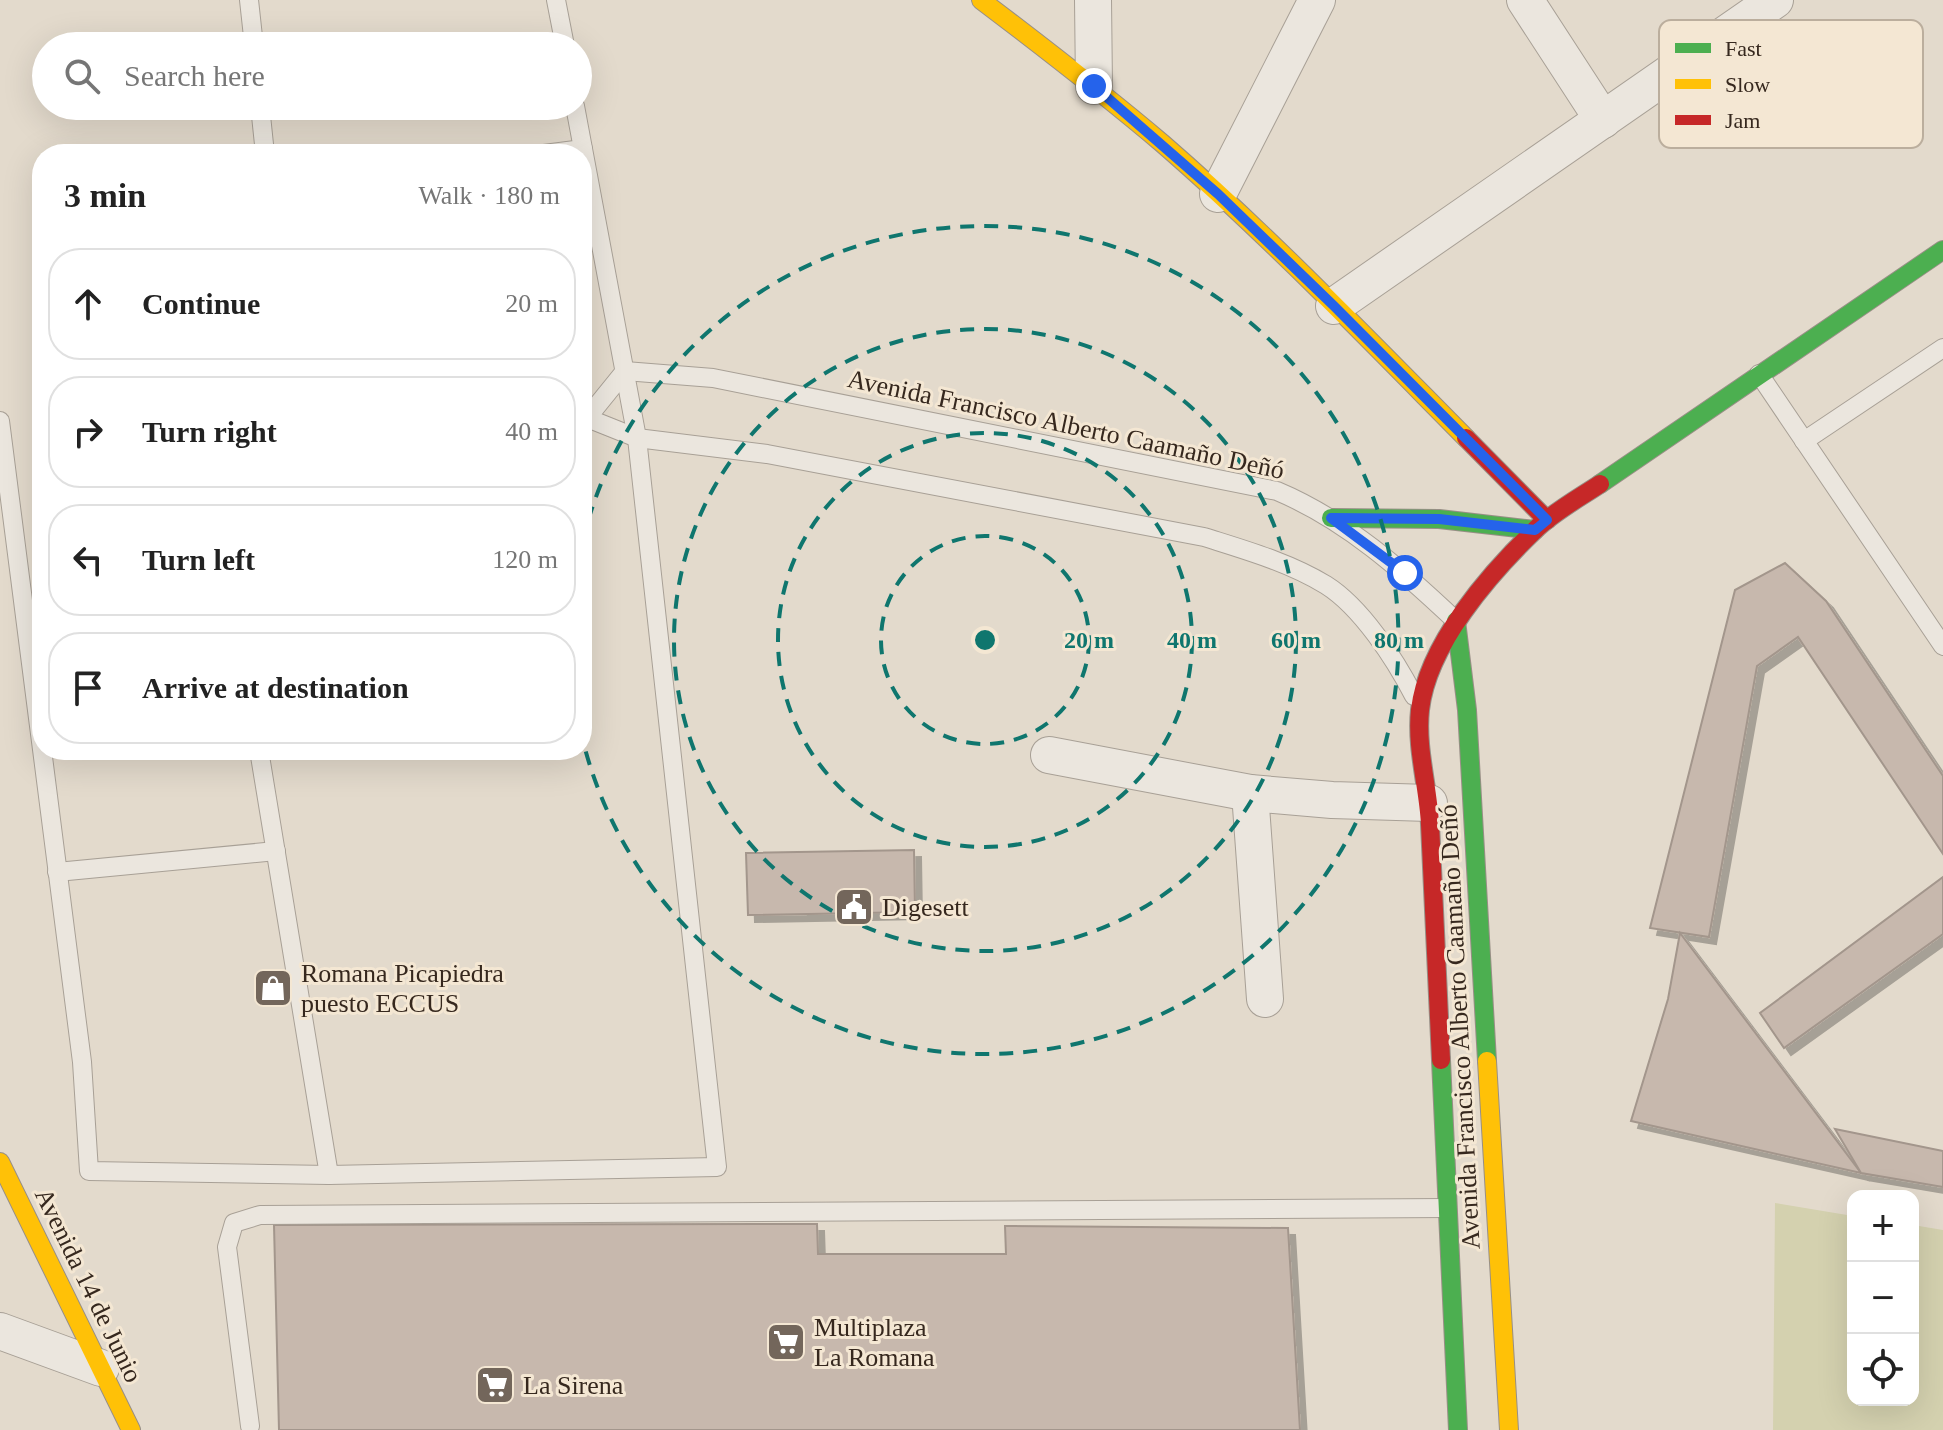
<!DOCTYPE html>
<meta charset="utf-8">
<style>
:root{--surface:#fff;--page:#f6f6f6;--text:#222;--muted:#767676;--line:#e0e0e0}
body{margin:0;font-family:"Times New Roman",serif;background:var(--page);color:var(--text)}
.controls{position:absolute;right:24px;bottom:24px;display:grid;overflow:hidden;border-radius:16px;box-shadow:0 8px 32px #0002}
.controls button{width:72px;height:72px;display:grid;place-items:center;padding:0;border:0;border-bottom:2px solid var(--line);background:var(--surface);color:var(--text);font:40px sans-serif}
.stop{position:absolute;width:24px;height:24px;margin:-18px;border:6px solid #2563eb;border-radius:50%;background:#fff}
.stop.end{background:#2563eb;border-color:#fff;box-shadow:0 2px 8px #0008}
.list{margin:0;padding:0;list-style:none}
h2{display:flex;justify-content:space-between;align-items:center;height:104px;margin:0;padding:0 32px;font-size:34px}
h2 small{font-size:26px;font-weight:400;color:var(--muted)}
.list li{display:grid;grid-template-columns:52px 1fr auto;gap:24px;align-items:center;box-sizing:border-box;height:112px;margin:0 16px 16px;padding:0 16px;border:2px solid var(--line);border-radius:32px}
.list b{display:block;font-size:30px;white-space:nowrap}
.list em{font-size:26px;font-style:normal;color:var(--muted)}
.icon{flex:none;width:44px;height:44px;fill:none;stroke:currentColor;stroke-width:2;stroke-linecap:round;stroke-linejoin:round}
.map{position:relative;flex:none;width:1943px;height:1430px;overflow:hidden}
.search{position:absolute;background:var(--surface);box-shadow:0 8px 32px #0002;left:32px;top:32px;width:560px;height:88px;display:flex;align-items:center;gap:20px;box-sizing:border-box;padding:0 28px;border-radius:44px;color:var(--muted);font-size:30px}
.panel{position:absolute;background:var(--surface);box-shadow:0 8px 32px #0002;left:32px;top:144px;width:560px;height:616px;border-radius:32px}
.map>svg:first-child{display:block}
</style>
<div class="map">
<svg width="1943" height="1430" viewBox="0 0 1943 1430">
<defs>
<filter id="shadow"><feDropShadow dx="7" dy="7" stdDeviation="0" flood-color="#0004"/></filter>
</defs>
<rect width="100%" height="100%" fill="#e3dacc"/>
<!-- green -->
<path fill="#d4d1af" d="M1775,1203L1853,1216V1400H1913V1225L1943,1230V1430H1773Z"/>
<!-- building -->
<g fill="#c7b8ad" stroke="#a3968c" stroke-width="2" filter="url(#shadow)">
<path d="M1785,563L1826,601L1943,776V854L1798,637L1757,666L1709,937L1650,928L1735,590Z"/>
<path d="M914,850L915,912L748,915L746,853Z"/>
<path d="M1943,877V934L1784,1048L1760,1013Z"/>
<path d="M1680,933L1861,1173L1631,1121L1668,999Z"/>
<path d="M1835,1129L1943,1151V1187L1861,1173Z"/>
<path d="M817,1224L818,1254H1006L1005,1226L1288,1228L1300,1430H279L274,1225Z"/>
</g>
<g fill="none" stroke-linecap="round" stroke-linejoin="round">
<defs>
<g id="lane">
<path d="M249,0L254,46"/>
<path d="M556,0L565,46"/>
<path d="M260,106L265,154"/>
<path d="M544,154L583,149"/>
<path d="M1759,374L1943,646"/>
<path d="M587,418L625,371L713,378L1277,491C1346,520 1402,570 1456,621"/>
<path d="M582,419L587,418L637,438L767,454L1204,537C1245,550 1288,562 1326,585C1361,607 1395,659 1414,696"/>
<path d="M0,421L82,1062L89,1171L329,1175L717,1167L637,438L575,106"/>
<path d="M1804,441L1943,348"/>
<path d="M259,750L329,1175"/>
<path d="M57,872L276,851"/>
<path d="M250,1426L227,1247L234,1223L260,1215L1447,1208"/>
</g>
<g id="street">
<path d="M1093,0L1094,86"/>
<path d="M1525,0L1603,120"/>
<path d="M1218,194L1317,0"/>
<path d="M1334,306L1775,0"/>
<path d="M1049,755L1250,793L1332,800L1429,803"/>
<path d="M1250,793L1265,999"/>
<path d="M0,1331L101,1368"/>
</g>
<g id="fast">
<path d="M1600,484L1943,250"/>
<path d="M1331,518L1439,519L1535,530"/>
<path d="M1456,621L1467,710L1487,1061"/>
<path d="M1441,1060L1458,1430"/>
</g>
<g id="slow">
<path d="M981,0C1043,47 1104,94 1163,144C1269,236 1367,338 1466,438"/>
<path d="M1487,1061L1509,1430"/>
<path d="M0,1162L131,1430"/>
</g>
<g id="jam">
<path d="M1466,438L1547,520"/>
<path d="M1441,1060C1437,982 1434,903 1430,824C1428,786 1416,748 1420,710C1427,645 1490,573 1536,529C1555,511 1579,498 1600,484"/>
</g>
</defs>
<!-- lane casing -->
<use href="#lane" stroke="#a8a096" stroke-width="20"/>
<!-- street casing -->
<use href="#street" stroke="#a8a096" stroke-width="38"/>
<!-- fast casing -->
<use href="#fast" stroke="#988f86" stroke-width="20"/>
<!-- slow casing -->
<use href="#slow" stroke="#988f86" stroke-width="20"/>
<!-- jam casing -->
<use href="#jam" stroke="#988f86" stroke-width="20"/>
<!-- lane -->
<use href="#lane" stroke="#ebe6de" stroke-width="18"/>
<!-- street -->
<use href="#street" stroke="#ebe6de" stroke-width="36"/>
<!-- fast -->
<use href="#fast" stroke="#4caf50" stroke-width="18"/>
<!-- slow -->
<use href="#slow" stroke="#ffc107" stroke-width="18"/>
<!-- jam -->
<use href="#jam" stroke="#c62828" stroke-width="18"/>
</g>
<g fill="none" stroke-linecap="round" stroke-linejoin="round">
<!-- route -->
<path stroke="#2563eb" stroke-width="10" d="M1094,86L1218,194L1334,306L1547,520L1535,530L1439,519L1331,518L1405,573"/>
</g>
<!-- distance rings -->
<g fill="none" stroke="#0f766e" stroke-width="4" stroke-dasharray="14 10">
<circle cx="985" cy="640" r="104"/>
<circle cx="985" cy="640" r="207"/>
<circle cx="985" cy="640" r="311"/>
<path d="M582 543A414 414 0 1 1 582 737"/>
</g>
<!-- icons -->
<defs>
<symbol id="civic-square" viewBox="-11 -11 22 22"><rect x="-9" y="-9" width="18" height="18" rx="4" fill="#73665b" stroke="#f4e7d3"/><path d="M-.6-6.5H3V-4.5H.6V-3L4-1V1h2V6H-6V1h2V-1L-.6-3ZM-1.2 2.5V6h2.4V2.5Z" fill="#fff"/></symbol>
<symbol id="shop-square" viewBox="-11 -11 22 22"><rect x="-9" y="-9" width="18" height="18" rx="4" fill="#73665b" stroke="#f4e7d3"/><path d="M-5-2.5h2.3a2.7 3.5 0 0 1 5.4 0H5L5.5 6h-11ZM-1.5-2.5h3a1.5 2.3 0 0 0-3 0Z" fill="#fff"/></symbol>
<symbol id="supermarket-square" viewBox="-11 -11 22 22"><rect x="-9" y="-9" width="18" height="18" rx="4" fill="#73665b" stroke="#f4e7d3"/><path d="M-6-5.5h2.5l.6 2H6L4.5 2H-2.5L-4.4-4H-6ZM-1.5 3.2a1.3 1.3 0 1 0 .1 0ZM3 3.2a1.3 1.3 0 1 0 .1 0Z" fill="#fff"/></symbol>
</defs>
<g fill-rule="evenodd">
<use href="#civic-square" x="832" y="885" width="44" height="44"/>
<use href="#shop-square" x="251" y="966" width="44" height="44"/>
<use href="#supermarket-square" x="764" y="1320" width="44" height="44"/>
<use href="#supermarket-square" x="473" y="1363" width="44" height="44"/>
</g>
<g text-anchor="middle" stroke-width="6" stroke-linejoin="round" paint-order="stroke">
<!-- street labels -->
<g font-size="26" fill="#36281e" stroke="#f4e7d3">
<text transform="translate(1066 424) rotate(12)" y="9">Avenida Francisco Alberto Caamaño Deñó</text>
<text transform="translate(1459 1027) rotate(-93)" y="9">Avenida Francisco Alberto Caamaño Deñó</text>
<text transform="translate(89 1285) rotate(64)" y="9">Avenida 14 de Junio</text>
</g>
<!-- poi labels -->
<g font-size="26" fill="#36281e" stroke="#f4e7d3" text-anchor="start">
<text x="882" y="916">Digesett</text>
<text x="301" y="982">Romana Picapiedra<tspan x="301" dy="30">puesto ECCUS</tspan></text>
<text x="814" y="1336">Multiplaza<tspan x="814" dy="30">La Romana</tspan></text>
<text x="523" y="1394">La Sirena</text>
</g>
</g>
<!-- legend -->
<rect x="1659" y="20" width="264" height="128" rx="12" fill="#f4e7d3" stroke="#bbae9d" stroke-width="2"/>
<rect x="1675" y="43" width="36" height="10" fill="#4caf50"/>
<rect x="1675" y="79" width="36" height="10" fill="#ffc107"/>
<rect x="1675" y="115" width="36" height="10" fill="#c62828"/>
<g font-size="22" fill="#36281e">
<text x="1725" y="56">Fast</text>
<text x="1725" y="92">Slow</text>
<text x="1725" y="128">Jam</text>
</g>
<circle cx="985" cy="640" r="12" fill="#0f766e" stroke="#f4e7d3" stroke-width="4"/>
<g font-size="24" text-anchor="middle" font-weight="bold" fill="#0f766e" stroke="#f4e7d3" stroke-width="6" stroke-linejoin="round" paint-order="stroke">
<text x="1089" y="648">20 m</text>
<text x="1192" y="648">40 m</text>
<text x="1296" y="648">60 m</text>
<text x="1399" y="648">80 m</text>
</g>
</svg>
<div class="controls">
<button>+</button>
<button>−</button>
<button><svg class="icon" aria-label="locate" viewBox="0 0 24 24"><circle cx="12" cy="12" r="6"/><path d="M12 2v4M12 18v4M2 12h4M18 12h4"/></svg></button>
</div>
<div class="stop" style="left:1405px;top:573px"></div>
<div class="stop end" style="left:1094px;top:86px"></div>
<div class="search"><svg class="icon" aria-label="search" viewBox="0 0 24 24"><circle cx="10" cy="10" r="6"/><path d="M15 15l6 6"/></svg>Search here</div>
<section class="panel">
<h2>3 min<small>Walk · 180 m</small></h2>
<ul class="list">
<li><svg class="icon" aria-label="ahead" viewBox="0 0 24 24"><path d="M12 20V5M6 11l6-6 6 6"/></svg><div><b>Continue</b></div><em>20 m</em></li>
<li><svg class="icon" aria-label="right" viewBox="0 0 24 24"><path d="M7 20v-9h11M14 6l5 5-5 5"/></svg><div><b>Turn right</b></div><em>40 m</em></li>
<li><svg class="icon" aria-label="left" viewBox="0 0 24 24"><path d="M17 20v-9H6M10 6l-5 5 5 5"/></svg><div><b>Turn left</b></div><em>120 m</em></li>
<li><svg class="icon" aria-label="arrive" viewBox="0 0 24 24"><path d="M6 21V4h12l-3 4 3 4H6"/></svg><div><b>Arrive at destination</b></div></li>
</ul>
</section>
</div>
